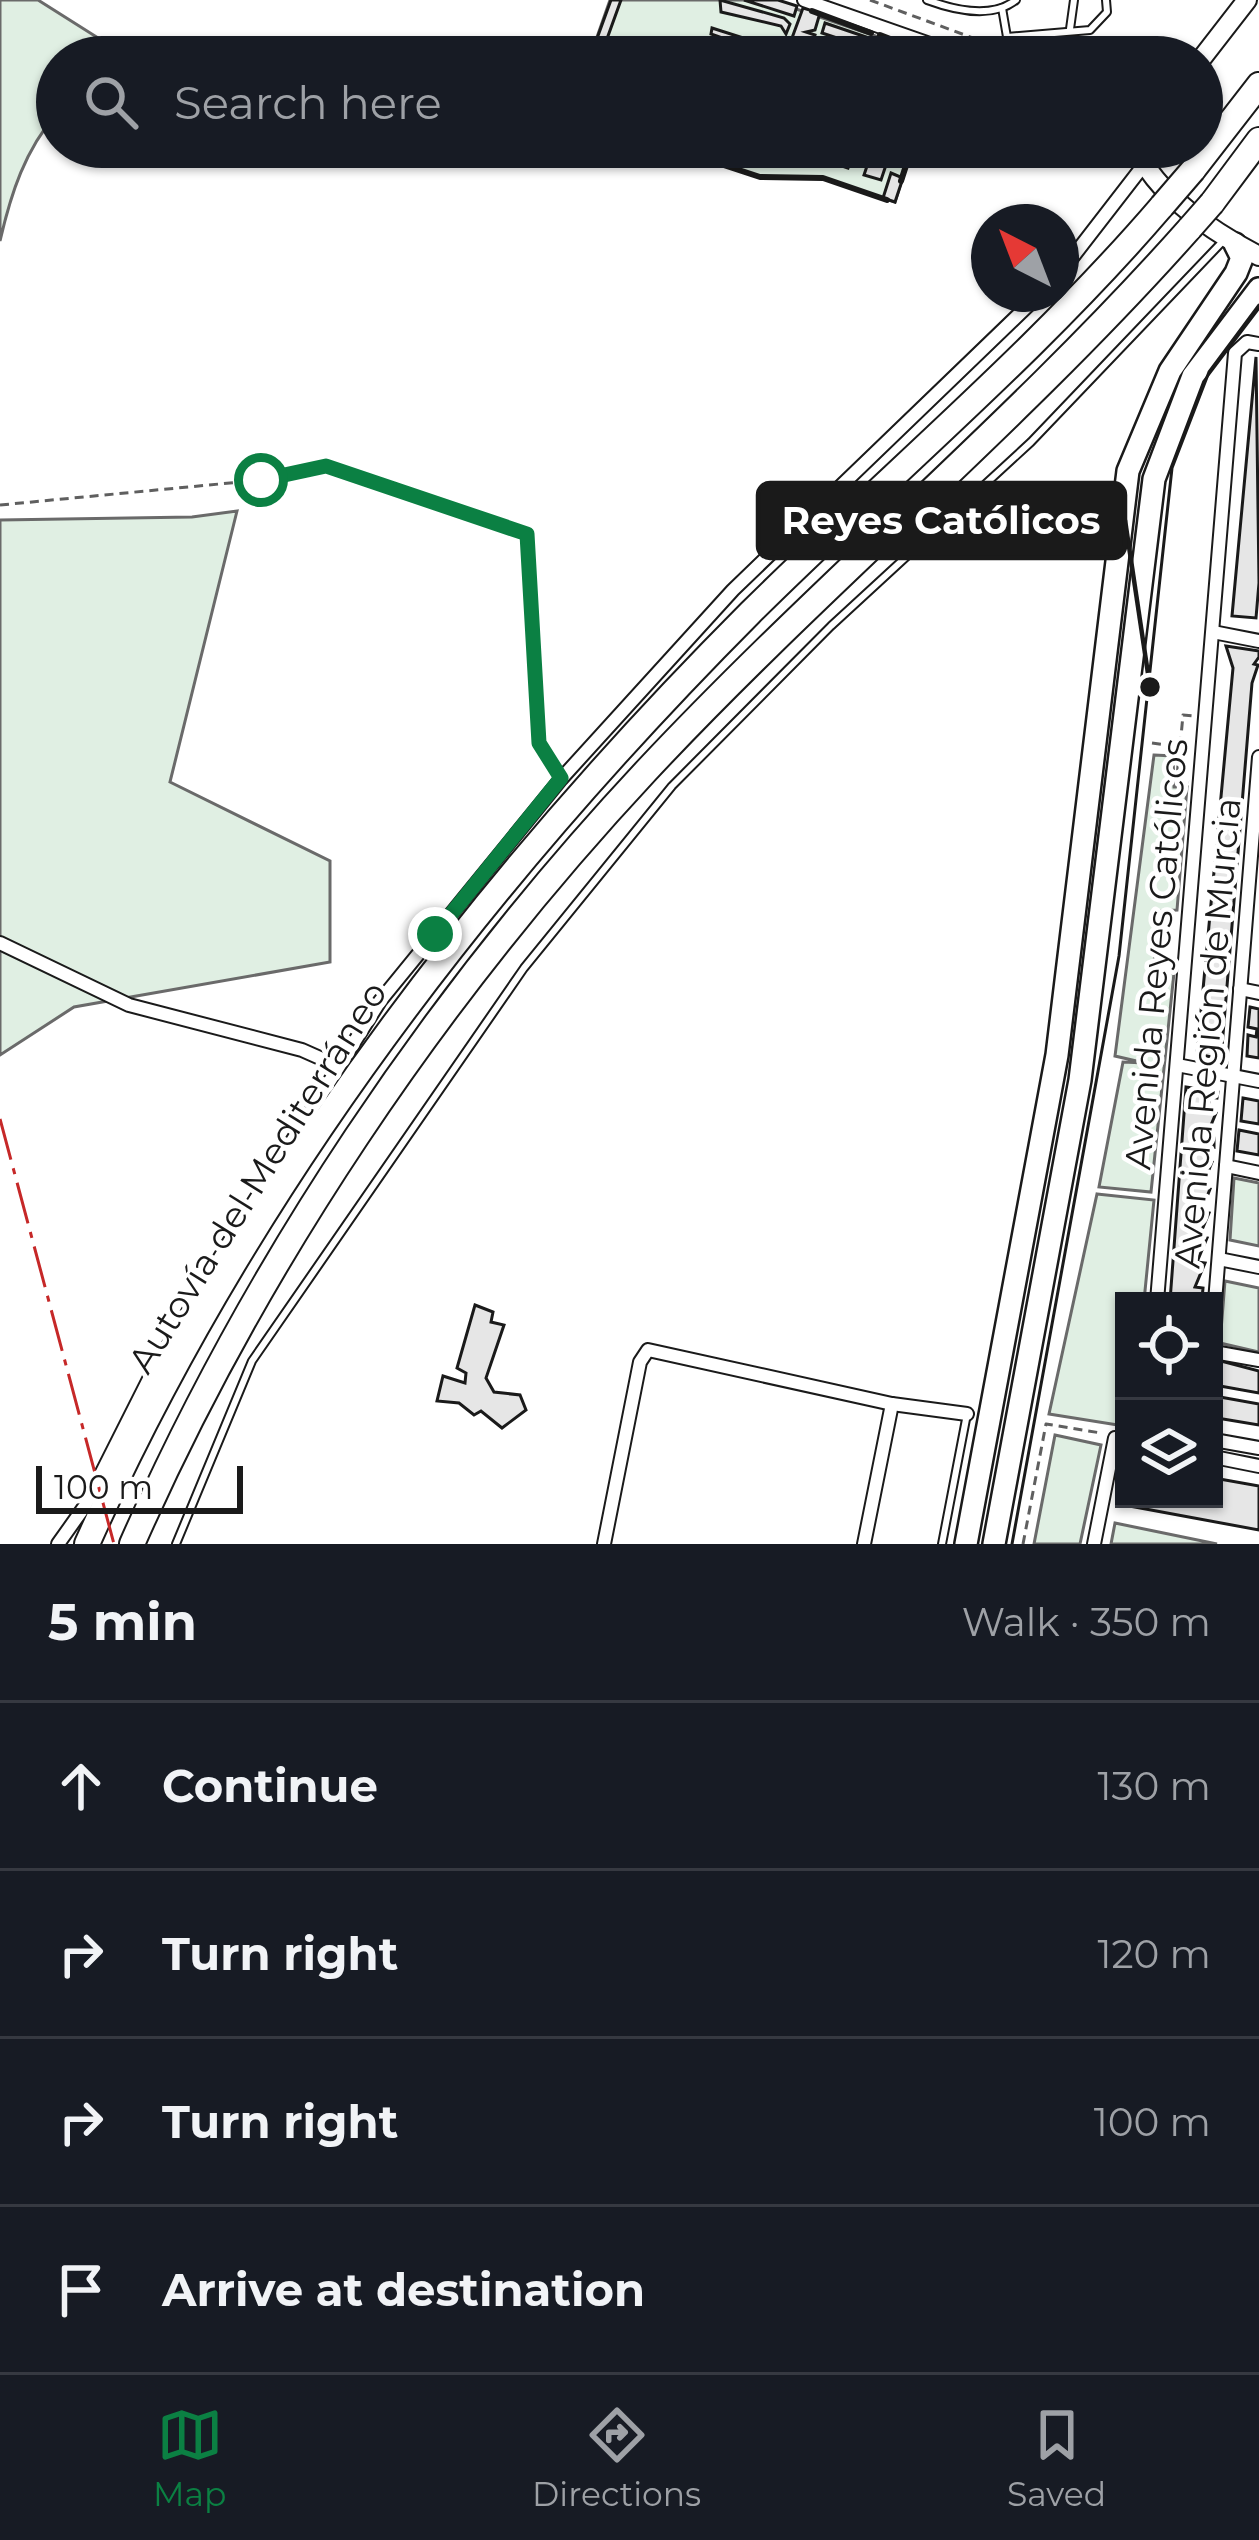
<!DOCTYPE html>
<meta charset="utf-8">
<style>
:root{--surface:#171b24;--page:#20242c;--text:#f1f3f6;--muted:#9ea1a6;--line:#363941;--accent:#0b8043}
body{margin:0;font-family:Montserrat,sans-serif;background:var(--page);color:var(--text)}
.controls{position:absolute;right:36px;bottom:36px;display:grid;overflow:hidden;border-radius:0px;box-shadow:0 3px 9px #0004}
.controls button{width:108px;height:108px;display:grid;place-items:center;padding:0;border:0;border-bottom:3px solid var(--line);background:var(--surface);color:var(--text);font:60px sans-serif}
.compass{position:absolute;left:971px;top:204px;width:108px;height:108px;border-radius:50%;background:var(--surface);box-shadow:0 3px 9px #0004;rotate:318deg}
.scale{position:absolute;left:36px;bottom:30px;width:207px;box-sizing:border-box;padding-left:12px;border:6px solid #1a1a1a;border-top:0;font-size:33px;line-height:42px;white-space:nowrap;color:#1a1a1a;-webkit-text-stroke:9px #fff;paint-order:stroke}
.stop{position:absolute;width:36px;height:36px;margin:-27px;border:9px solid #0b8043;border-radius:50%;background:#fff}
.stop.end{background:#0b8043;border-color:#fff;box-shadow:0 3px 12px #0008}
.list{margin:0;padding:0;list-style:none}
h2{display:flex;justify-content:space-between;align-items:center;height:156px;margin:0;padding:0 48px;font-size:51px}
h2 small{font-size:39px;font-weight:400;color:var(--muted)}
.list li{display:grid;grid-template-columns:78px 1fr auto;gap:36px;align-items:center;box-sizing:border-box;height:168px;padding:0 48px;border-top:3px solid var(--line)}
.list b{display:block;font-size:45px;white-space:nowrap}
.list em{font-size:39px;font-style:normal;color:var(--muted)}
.icon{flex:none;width:66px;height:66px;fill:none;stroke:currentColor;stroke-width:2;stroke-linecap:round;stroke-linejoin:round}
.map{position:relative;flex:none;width:1259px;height:1544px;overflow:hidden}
.search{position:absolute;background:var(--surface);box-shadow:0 3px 9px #0004;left:36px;right:36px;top:36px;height:132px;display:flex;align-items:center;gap:30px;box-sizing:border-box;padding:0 42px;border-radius:66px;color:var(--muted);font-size:45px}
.sheet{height:828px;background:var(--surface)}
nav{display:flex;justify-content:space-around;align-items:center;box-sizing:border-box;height:168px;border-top:3px solid var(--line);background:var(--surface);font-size:33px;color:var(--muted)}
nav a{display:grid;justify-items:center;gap:6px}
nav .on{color:var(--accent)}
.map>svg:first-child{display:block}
</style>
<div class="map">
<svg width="1259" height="1544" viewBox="0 0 1259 1544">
<rect width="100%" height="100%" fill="#fff"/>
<!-- green -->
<g fill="#e0efe3" stroke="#6a6a6a" stroke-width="3">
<path d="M0,0H38L114,48L106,57H57V113C25,150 11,193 0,241Z"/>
<path d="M610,0H770L937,57H590Z"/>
<path d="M670,147H912L895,202L823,178L760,177Z"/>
<path d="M237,511L170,782L330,861V962L74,1007L0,1055V520L192,517Z"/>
<path d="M1154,755L1173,756L1174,787H1187L1177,910L1159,911L1153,973H1174L1151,1192L1099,1187L1123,1062L1145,1063L1115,1056Z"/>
<path d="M1234,1178L1259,1183V1246L1230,1240Z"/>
<path d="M1097,1194L1154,1200L1144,1301H1124V1426L1049,1414Z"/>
<path d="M1225,1281L1259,1288V1352L1220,1343Z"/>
<path d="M1055,1435L1101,1445L1080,1544H1034Z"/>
<path d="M1115,1523L1217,1544H1111Z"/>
</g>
<!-- building -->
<g fill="#e6e6e6" stroke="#1a1a1a" stroke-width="3">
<path d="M611,0H621L604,47L595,44Z"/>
<path d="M720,0L784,18L790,24L786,34L781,26L721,12Z"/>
<path d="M744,0H778L797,6L794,16Z"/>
<path d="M803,8L820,13L815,30L806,32L815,35L808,57H785Z"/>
<path d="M825,23L869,38L865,48L857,46L854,54L836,49L840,39L822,33Z"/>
<path d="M712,28L765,45L753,49L711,34Z"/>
<path d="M887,44L920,57H877Z"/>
<path d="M845,147L863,153L853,154L848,168L839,165Z"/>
<path d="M869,160L886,165L881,180L864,175Z"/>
<path d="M891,173L903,178L895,202L883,198Z"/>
<path d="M1256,357L1259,583L1256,618L1232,616Z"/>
<path d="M1226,646L1259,651V657L1254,664L1258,665L1252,683L1221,1059L1197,1054L1233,668Z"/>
<path d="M1250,1007L1259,1009V1058L1247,1056L1248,1035L1256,1037L1257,1029L1248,1027Z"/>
<path d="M1186,1087L1218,1092L1217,1098L1210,1097L1207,1111L1216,1113L1206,1137L1214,1138V1147L1207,1145L1204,1160L1212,1162L1202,1187L1210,1189L1201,1212L1209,1213L1199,1237L1207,1238L1197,1262L1205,1263L1195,1287L1203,1288L1202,1299L1170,1301Z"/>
<path d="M1243,1098L1259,1101V1124L1241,1121Z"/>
<path d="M1239,1130L1259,1134V1155L1237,1151Z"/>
<path d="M475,1305L493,1312L491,1322L504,1325L486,1378L494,1392L520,1395L526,1410L502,1428L481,1411L474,1415L459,1403L437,1401L443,1376L465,1383L466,1373L457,1368Z"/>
<path d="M1221,1361L1259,1371V1393L1220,1386Z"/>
<path d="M1220,1397L1259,1404V1425L1217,1418Z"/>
<path d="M1214,1478L1259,1486V1530L1124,1505L1125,1499H1214Z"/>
</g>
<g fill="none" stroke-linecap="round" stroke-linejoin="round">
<defs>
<g id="lane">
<path d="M927,0C954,10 992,19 1016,0"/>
<path d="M1002,8L1007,37"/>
<path d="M1070,29L1074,0"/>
<path d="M999,57L1007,37L1090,30L1107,12L1106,0"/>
<path d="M176,1544L252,1361L524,968L672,786L831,626L1031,442L1224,240"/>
<path d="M942,1544L967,1414"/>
</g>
<g id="street">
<path d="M804,0L967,57"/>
<path d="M1061,272L1143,166"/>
<path d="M1213,632L1259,641"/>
<path d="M0,943L129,1005L302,1050L338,1066"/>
<path d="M1240,989L1259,993"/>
<path d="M1177,1065L1259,1081"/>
<path d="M1226,1166L1259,1173"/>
<path d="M1219,1259L1259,1267"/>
<path d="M1157,1301L1235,353L1247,342L1259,344"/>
<path d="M1214,1314L1259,757"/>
<path d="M1214,1352L1259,1360"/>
<path d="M1214,1440L1259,1448"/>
<path d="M1214,1457L1259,1466"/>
<path d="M58,1544L85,1506L151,1375L235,1232L380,1001L561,779L733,590L1040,294"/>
<path d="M604,1544L640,1362L648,1350L892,1404"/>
<path d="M864,1544L892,1404L967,1414"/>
<path d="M1094,1544L1115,1438L1124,1440"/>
</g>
<g id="secondary">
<path d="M1202,58L1247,0"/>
<path d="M1137,147C1152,193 1217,234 1259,256"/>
</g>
<g id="primary">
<path d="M966,1544L1057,1055L1128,471L1170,371L1236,273L1242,258L1235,244"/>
<path d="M994,1544L1080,1080L1154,479L1193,376L1259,289"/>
</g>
<g id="highway">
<path d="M1193,170L1259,85"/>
<path d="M1212,203L1259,140"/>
<path d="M87,1544C243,1195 481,883 750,613C887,477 1036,353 1162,206"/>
<path d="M132,1544C256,1263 436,996 646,771C821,584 1020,420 1190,228"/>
</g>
</defs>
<!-- lane casing -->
<use href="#lane" stroke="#1a1a1a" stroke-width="10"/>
<!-- street casing -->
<use href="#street" stroke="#1a1a1a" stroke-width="16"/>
<!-- secondary casing -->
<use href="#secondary" stroke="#1a1a1a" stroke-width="22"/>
<!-- primary casing -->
<use href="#primary" stroke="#1a1a1a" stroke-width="26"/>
<!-- highway casing -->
<use href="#highway" stroke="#1a1a1a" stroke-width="28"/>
<!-- path -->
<g stroke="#5f5f5f" stroke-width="3" stroke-dasharray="9 6" stroke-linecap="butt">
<path d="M870,0L992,45"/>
<path d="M0,505L261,480L327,466L527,534L539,743L554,767"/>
<path d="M1152,743L1180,747L1183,715L1194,716"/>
<path d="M1179,748L1177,781L1189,782"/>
<path d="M1023,1544L1046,1424L1101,1433"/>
</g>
<!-- lane -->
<use href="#lane" stroke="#fff" stroke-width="6"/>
<!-- street -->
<use href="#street" stroke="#fff" stroke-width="12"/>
<!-- secondary -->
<use href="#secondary" stroke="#fff" stroke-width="18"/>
<!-- primary -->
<use href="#primary" stroke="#fff" stroke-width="21"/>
<!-- highway -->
<use href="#highway" stroke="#fff" stroke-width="24"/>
<!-- tram -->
<path stroke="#1a1a1a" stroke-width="3" d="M1012,1544L1119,956L1172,468L1209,372L1259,305"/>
<defs>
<g id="highway-bridge">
<path d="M1162,206L1193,170"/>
<path d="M1190,228L1212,203"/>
</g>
</defs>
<!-- highway-bridge casing -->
<use href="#highway-bridge" stroke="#1a1a1a" stroke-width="28" stroke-linecap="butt"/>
<!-- highway-bridge -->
<use href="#highway-bridge" stroke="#fff" stroke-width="24"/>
<!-- wall -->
<g stroke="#1a1a1a" stroke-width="6">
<path d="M812,11L871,33"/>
<path d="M880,35L937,57"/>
<path d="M669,147L760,177L823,178L887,200"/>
<path d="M766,158L767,153"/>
<path d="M901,181L912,147"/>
</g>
<!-- power -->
<path stroke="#c62828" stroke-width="3" stroke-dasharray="42 9 6 9" stroke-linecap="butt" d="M0,1119L114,1544"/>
</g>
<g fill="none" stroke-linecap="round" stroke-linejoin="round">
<!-- route -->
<path stroke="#0b8043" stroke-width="15" d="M261,480L326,466L527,534L539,743L561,778L435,934"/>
</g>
<g text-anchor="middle" stroke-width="9" stroke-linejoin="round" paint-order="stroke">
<!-- street labels -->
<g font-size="36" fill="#1a1a1a" stroke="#fff">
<text transform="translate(1156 954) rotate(-85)" y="13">Avenida Reyes Católicos</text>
<text transform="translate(1207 1033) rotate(-85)" y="13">Avenida Región de Murcia</text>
<text transform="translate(257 1177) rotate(-58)" y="13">Autovía del Mediterráneo</text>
</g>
</g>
<!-- callouts -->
<path fill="none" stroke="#1a1a1a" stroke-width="4.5" d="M1150 687L1125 520"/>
<circle fill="#1a1a1a" stroke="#fff" stroke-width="4.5" cx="1150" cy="687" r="12"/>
<rect fill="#1a1a1a" stroke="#1a1a1a" stroke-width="4.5" x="758" y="483" width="367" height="75" rx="12"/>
<g font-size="39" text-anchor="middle" font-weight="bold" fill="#fff">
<text x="941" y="534">Reyes Católicos</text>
</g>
</svg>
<div class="controls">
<button><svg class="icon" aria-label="locate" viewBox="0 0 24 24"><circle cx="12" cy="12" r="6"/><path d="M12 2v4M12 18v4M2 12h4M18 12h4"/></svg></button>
<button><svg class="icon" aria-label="layers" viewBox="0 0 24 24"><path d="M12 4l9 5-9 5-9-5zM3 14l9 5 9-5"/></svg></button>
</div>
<svg class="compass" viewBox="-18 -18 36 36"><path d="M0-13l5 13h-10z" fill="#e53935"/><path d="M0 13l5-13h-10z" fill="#9ea1a6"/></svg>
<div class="scale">100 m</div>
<div class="stop" style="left:261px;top:480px"></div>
<div class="stop end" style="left:435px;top:934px"></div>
<div class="search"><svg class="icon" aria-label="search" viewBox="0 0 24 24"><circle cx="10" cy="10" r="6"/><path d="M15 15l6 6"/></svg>Search here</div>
</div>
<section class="sheet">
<h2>5 min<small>Walk · 350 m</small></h2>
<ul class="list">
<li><svg class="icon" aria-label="ahead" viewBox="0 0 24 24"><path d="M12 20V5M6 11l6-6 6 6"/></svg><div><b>Continue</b></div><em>130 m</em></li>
<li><svg class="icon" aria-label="right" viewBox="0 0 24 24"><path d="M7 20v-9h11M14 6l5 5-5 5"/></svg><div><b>Turn right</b></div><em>120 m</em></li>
<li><svg class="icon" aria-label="right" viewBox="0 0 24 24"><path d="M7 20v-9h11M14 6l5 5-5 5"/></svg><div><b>Turn right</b></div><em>100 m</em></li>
<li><svg class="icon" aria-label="arrive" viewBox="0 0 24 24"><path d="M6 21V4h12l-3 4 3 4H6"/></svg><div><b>Arrive at destination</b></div></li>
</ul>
</section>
<nav>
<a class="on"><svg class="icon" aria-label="map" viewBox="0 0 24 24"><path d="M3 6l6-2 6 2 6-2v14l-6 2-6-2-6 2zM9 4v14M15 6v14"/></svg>Map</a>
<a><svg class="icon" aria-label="directions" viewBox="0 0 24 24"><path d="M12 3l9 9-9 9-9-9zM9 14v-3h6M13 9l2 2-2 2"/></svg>Directions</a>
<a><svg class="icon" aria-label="saved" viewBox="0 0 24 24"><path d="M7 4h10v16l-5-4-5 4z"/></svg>Saved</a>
</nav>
